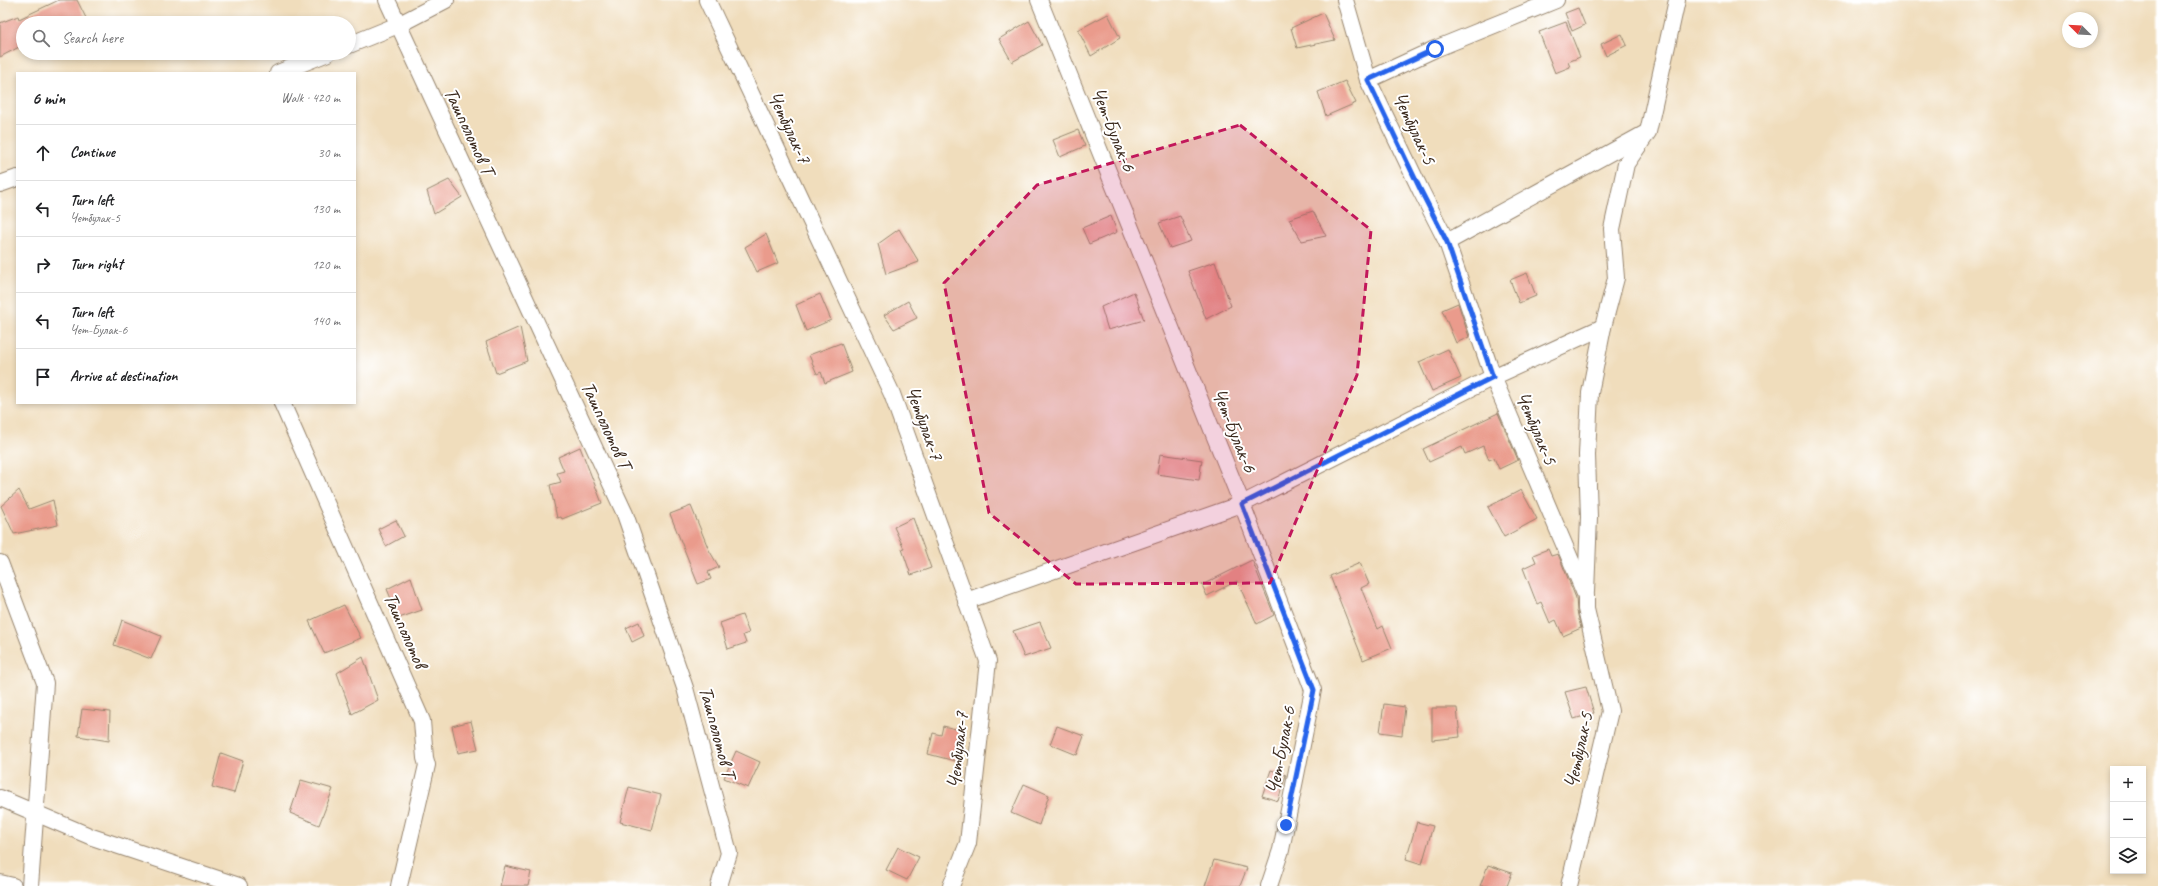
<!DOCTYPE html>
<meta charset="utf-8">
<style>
:root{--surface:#fff;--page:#f6f6f6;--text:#202124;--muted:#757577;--line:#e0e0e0}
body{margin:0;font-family:Caveat,sans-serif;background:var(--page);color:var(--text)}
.controls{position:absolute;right:12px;bottom:12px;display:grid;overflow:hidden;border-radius:0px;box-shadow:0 2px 6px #0003}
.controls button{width:36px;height:36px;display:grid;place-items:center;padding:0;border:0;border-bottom:1px solid var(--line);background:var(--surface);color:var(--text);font:20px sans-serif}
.compass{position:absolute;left:2062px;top:12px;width:36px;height:36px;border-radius:50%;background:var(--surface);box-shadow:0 2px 6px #0003;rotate:294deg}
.stop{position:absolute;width:12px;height:12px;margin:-9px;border:3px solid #2563eb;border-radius:50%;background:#fff}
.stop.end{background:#2563eb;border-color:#fff;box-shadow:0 1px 4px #0008}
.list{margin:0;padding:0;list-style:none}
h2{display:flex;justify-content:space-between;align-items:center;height:52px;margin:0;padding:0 16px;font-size:17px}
h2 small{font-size:13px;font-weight:400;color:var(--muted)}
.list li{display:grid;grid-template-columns:26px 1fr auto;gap:12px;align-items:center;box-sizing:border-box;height:56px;padding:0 16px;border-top:1px solid var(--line)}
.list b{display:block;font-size:15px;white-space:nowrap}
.list p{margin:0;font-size:13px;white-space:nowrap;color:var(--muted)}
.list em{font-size:13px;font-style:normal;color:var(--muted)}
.icon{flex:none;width:22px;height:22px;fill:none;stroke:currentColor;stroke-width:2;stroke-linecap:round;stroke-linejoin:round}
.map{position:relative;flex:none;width:2158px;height:886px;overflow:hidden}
.search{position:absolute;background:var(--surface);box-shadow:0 2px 6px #0003;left:16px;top:16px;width:340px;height:44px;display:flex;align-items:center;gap:10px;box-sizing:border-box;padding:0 14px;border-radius:22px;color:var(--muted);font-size:15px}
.panel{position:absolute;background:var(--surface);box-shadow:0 2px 6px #0003;left:16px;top:72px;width:340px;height:332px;border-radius:0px}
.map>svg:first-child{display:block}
</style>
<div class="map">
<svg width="2158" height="886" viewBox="0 0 2158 886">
<rect width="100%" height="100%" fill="#fff"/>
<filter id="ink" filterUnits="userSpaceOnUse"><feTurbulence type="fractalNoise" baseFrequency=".025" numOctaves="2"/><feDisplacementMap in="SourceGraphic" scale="8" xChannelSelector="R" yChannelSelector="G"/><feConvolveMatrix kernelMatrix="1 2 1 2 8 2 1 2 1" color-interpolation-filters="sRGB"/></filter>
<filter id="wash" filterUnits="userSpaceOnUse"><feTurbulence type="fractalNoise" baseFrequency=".012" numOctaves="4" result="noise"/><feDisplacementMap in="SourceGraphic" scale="16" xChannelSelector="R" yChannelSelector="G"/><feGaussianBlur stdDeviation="0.9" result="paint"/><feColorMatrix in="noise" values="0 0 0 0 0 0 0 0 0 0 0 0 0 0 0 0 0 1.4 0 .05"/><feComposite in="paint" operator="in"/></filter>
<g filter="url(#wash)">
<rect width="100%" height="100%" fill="#f0ddbc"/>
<g id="blocks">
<!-- building -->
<g fill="#ea9b8c">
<path d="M59,0H77L86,18L78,23H23V45L0,57V23L18,16L19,19Z"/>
<path d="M1578,8L1585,25L1572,31L1565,13Z"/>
<path d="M1323,13L1335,40L1297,48L1291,28Z"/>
<path d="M1108,14L1120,38L1091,56L1078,30Z"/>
<path d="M1029,21L1042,45L1012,62L999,39Z"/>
<path d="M1566,22L1580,57L1568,62L1570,67L1555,73L1539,32Z"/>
<path d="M1622,34L1627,45L1606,56L1601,44Z"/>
<path d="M1345,81L1356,103L1326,116L1318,92Z"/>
<path d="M1078,130L1085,146L1060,157L1053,140Z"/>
<path d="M449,180L462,197L434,214L427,191Z"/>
<path d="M1313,211L1326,236L1302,241L1289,219Z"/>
<path d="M1111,216L1117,232L1089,244L1082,228Z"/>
<path d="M1180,216L1191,241L1170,248L1159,223Z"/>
<path d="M899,229L919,262L886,274L878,244Z"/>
<path d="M766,234L778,263L757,272L745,247Z"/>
<path d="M1215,262L1231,306L1206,319L1188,271Z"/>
<path d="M1527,273L1536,296L1519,303L1510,280Z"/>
<path d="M1134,292L1144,320L1108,330L1101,307Z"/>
<path d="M820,294L831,320L806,331L796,305Z"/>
<path d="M908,301L917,318L894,329L884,315Z"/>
<path d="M1458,303L1469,337L1456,343L1442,310Z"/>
<path d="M520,327L527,361L496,373L486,342Z"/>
<path d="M841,343L852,372L825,383L821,372L817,374L809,355Z"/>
<path d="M1448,349L1461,378L1432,391L1419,362Z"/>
<path d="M1498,413L1518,460L1499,469L1494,458L1489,460L1483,446L1465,454L1462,447L1429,462L1423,449Z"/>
<path d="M580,447L602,503L562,519L561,517L557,518L550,485L561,482L557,473L564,471L558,457Z"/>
<path d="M1160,454L1202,460L1199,480L1157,474Z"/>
<path d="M19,490L29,509L53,500L58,525L14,534L1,506Z"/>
<path d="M1521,490L1537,519L1504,537L1488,507Z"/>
<path d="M691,506L709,550L719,567L708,572L711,579L698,584L670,514Z"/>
<path d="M913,518L931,568L911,575L902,549H904L894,527Z"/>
<path d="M396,520L404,536L386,546L378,529Z"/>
<path d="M1548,549L1551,556L1558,554L1576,598L1577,611L1581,628L1563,636L1556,620L1550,623L1541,602L1537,604L1523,568L1536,562L1533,555Z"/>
<path d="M1252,560L1274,615L1257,624L1237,581L1207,596L1202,585Z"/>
<path d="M1360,563L1369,584L1361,588L1378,629L1383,626L1392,648L1363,660L1330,576Z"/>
<path d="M411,577L422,610L399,618L387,589Z"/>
<path d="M344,605L361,638L324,653L309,621Z"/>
<path d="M742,615L749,633L743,635L746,643L728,649L720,623Z"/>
<path d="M122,620L161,636L151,659L114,645Z"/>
<path d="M639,622L644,636L632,642L626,628Z"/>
<path d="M1040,622L1051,648L1024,657L1013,631Z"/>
<path d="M363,657L378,700L352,714L337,673Z"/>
<path d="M1586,687L1594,713L1574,719L1565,692Z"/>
<path d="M1384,704L1405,707L1402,735L1380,732Z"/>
<path d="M1432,708H1457L1460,737L1432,740Z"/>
<path d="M82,709L110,712L109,741L78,736Z"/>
<path d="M471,721L478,749L458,753L452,726Z"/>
<path d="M943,726L960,730L958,739L960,740L955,761L928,754L933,733L941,735Z"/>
<path d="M1057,726L1084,736L1077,755L1050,744Z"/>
<path d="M736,751L760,762L748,788L724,778Z"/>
<path d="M221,753L243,761L234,793L212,787Z"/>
<path d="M1271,770L1286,775L1278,801L1262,796Z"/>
<path d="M301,780L333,789L319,825L290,813Z"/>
<path d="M1024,784L1049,795L1039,825L1011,813Z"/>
<path d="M629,787L661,795L652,830L620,822Z"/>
<path d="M1417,822L1433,826L1422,864L1406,859Z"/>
<path d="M898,847L919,857L907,880L886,870Z"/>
<path d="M1214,860L1247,868L1240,886H1205Z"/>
<path d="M1488,865L1512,873L1507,886H1480Z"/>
<path d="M505,866L531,872L528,886H500Z"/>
</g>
</g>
</g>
<g filter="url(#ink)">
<use href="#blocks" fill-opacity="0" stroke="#96846d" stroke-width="1"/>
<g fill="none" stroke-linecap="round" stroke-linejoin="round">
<defs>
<g id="minor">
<path d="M387,0L625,514L685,688L729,853L719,886"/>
<path d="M707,0L892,394L988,661L968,843L951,886"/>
<path d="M1039,0L1242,504L1313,690L1281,850L1269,886"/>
<path d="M1345,0L1368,80L1421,191L1447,242L1493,377L1586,596V609L1610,711L1569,886"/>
<path d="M349,45L398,25L446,0"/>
<path d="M278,73L328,53"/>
<path d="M1368,80L1435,49L1556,0"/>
<path d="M0,184L17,178"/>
<path d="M1447,242L1646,133"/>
<path d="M282,403L422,721L425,758L427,765L399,886"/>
<path d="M0,563L45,683L30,886"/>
<path d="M1586,592L1589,517L1587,455L1590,393L1603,327L1616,278L1612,229L1626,164L1648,132L1677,0"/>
<path d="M966,601L1242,504L1493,377L1603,327"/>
<path d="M0,798L92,837L239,886"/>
<path d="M0,883L13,886"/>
</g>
</defs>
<!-- minor casing -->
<use href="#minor" stroke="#96846d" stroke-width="18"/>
<!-- minor -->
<use href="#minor" stroke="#fff" stroke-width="16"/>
</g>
</g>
<g fill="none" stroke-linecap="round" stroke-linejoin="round" filter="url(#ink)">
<!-- route -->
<path stroke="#2563eb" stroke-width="5" d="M1286,825L1314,690L1242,504L1493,377L1447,242L1421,191L1368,80L1435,49"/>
</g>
<!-- marked area -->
<path fill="#c2185b" fill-opacity="0.2" stroke="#c2185b" stroke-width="3" stroke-dasharray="8 5" stroke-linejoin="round" d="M1240,125L1371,230L1357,375L1270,583L1076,584L989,513L944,283L1037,185Z"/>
<g text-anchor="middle" stroke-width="4" stroke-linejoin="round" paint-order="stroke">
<!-- street labels -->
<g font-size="20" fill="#3b2a1e" stroke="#fff">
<text transform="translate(790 127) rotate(65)" y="7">Четбулак-7</text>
<text transform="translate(1415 128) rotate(65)" y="7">Четбулак-5</text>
<text transform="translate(1114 129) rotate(68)" y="7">Чет-Булак-6</text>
<text transform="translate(470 131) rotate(65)" y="7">Ташполотов Т</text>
<text transform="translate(925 423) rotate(70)" y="7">Четбулак-7</text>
<text transform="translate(607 425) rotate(65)" y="7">Ташполотов Т</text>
<text transform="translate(1537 428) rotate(67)" y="7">Четбулак-5</text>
<text transform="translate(1235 430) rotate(68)" y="7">Чет-Булак-6</text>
<text transform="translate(406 630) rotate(66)" y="7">Ташполотов</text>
<text transform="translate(718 732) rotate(75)" y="7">Ташполотов Т</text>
<text transform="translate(957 750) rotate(-84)" y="7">Четбулак-7</text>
<text transform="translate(1280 750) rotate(-79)" y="7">Чет-Булак-6</text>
<text transform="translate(1578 750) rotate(-78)" y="7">Четбулак-5</text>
</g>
</g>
</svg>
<div class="controls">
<button>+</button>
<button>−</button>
<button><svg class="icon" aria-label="layers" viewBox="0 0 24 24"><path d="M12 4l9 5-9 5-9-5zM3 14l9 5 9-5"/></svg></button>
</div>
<svg class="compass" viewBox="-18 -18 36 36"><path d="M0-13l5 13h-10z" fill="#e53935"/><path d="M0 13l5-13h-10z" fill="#757577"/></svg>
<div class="stop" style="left:1435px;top:49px"></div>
<div class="stop end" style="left:1286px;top:825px"></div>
<div class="search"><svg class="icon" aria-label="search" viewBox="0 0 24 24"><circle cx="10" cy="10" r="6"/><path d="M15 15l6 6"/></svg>Search here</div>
<section class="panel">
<h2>6 min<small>Walk · 420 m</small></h2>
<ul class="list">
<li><svg class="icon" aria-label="ahead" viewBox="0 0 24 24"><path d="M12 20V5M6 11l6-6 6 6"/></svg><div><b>Continue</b></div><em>30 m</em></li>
<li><svg class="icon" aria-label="left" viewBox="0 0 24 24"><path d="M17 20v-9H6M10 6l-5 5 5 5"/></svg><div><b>Turn left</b><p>Четбулак-5</p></div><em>130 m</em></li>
<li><svg class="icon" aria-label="right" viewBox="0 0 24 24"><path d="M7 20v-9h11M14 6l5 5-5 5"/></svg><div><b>Turn right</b></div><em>120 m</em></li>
<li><svg class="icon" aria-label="left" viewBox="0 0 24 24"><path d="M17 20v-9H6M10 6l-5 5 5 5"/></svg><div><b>Turn left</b><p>Чет-Булак-6</p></div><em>140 m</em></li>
<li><svg class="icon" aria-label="arrive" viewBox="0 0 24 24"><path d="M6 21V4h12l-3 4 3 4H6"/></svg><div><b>Arrive at destination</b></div></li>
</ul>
</section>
</div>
